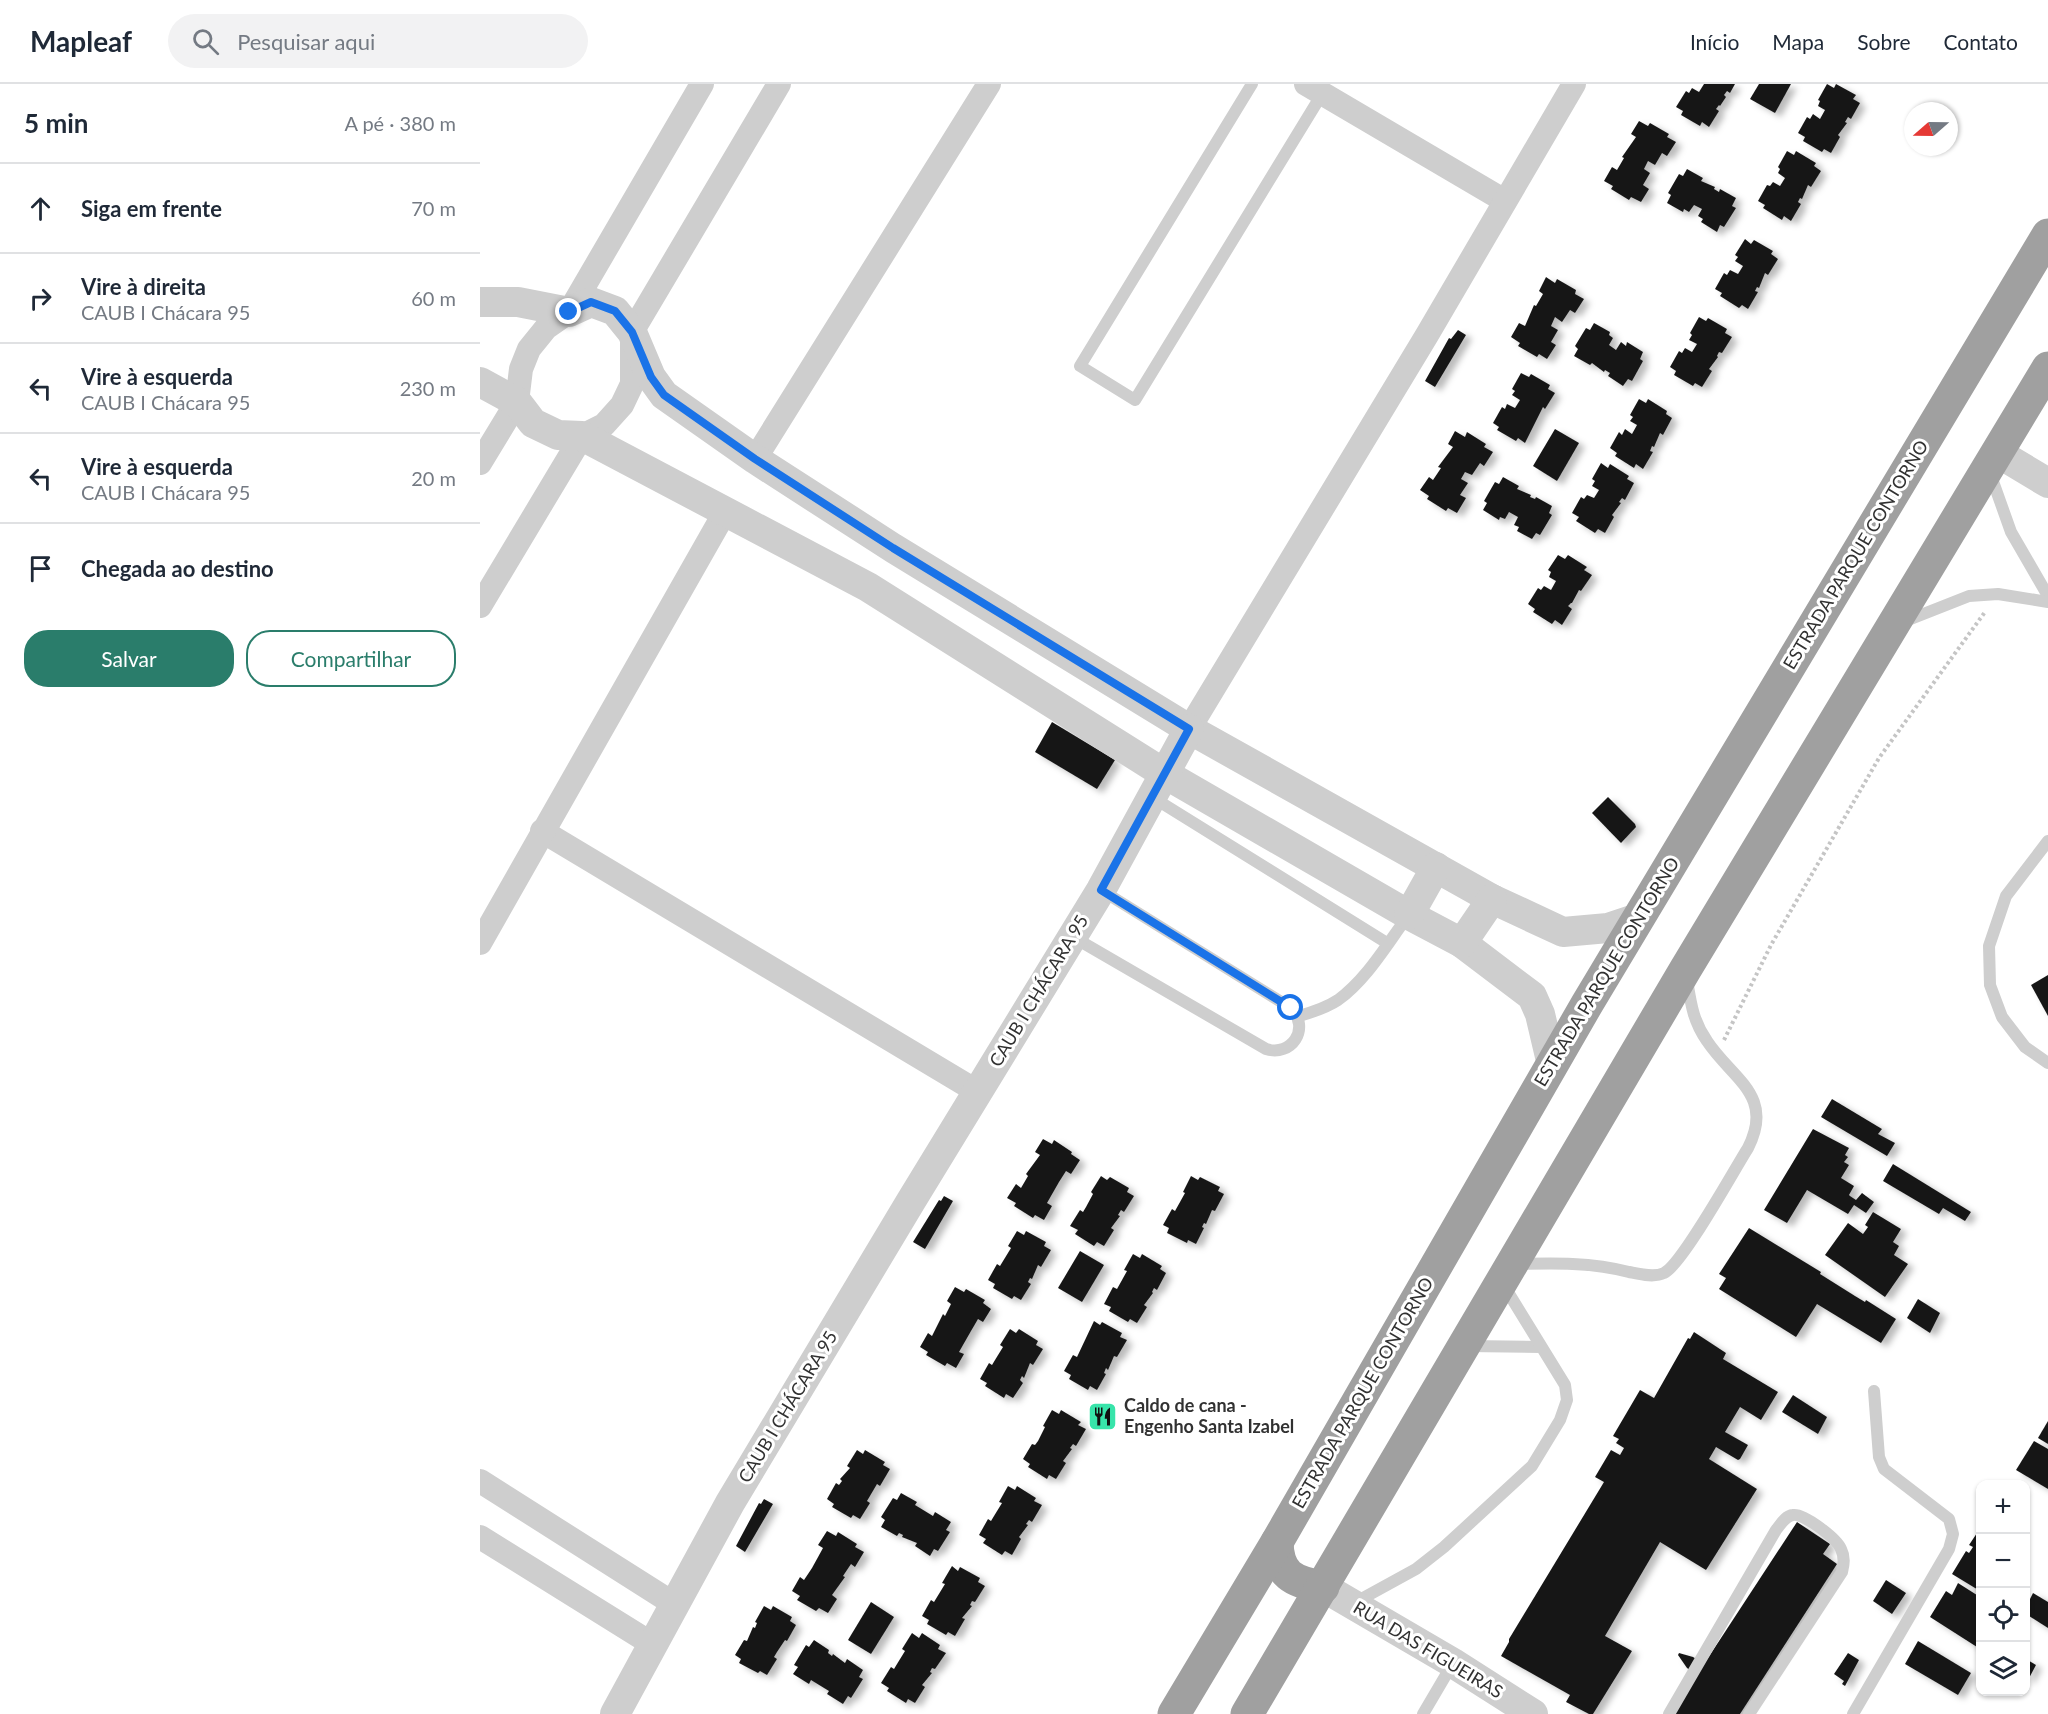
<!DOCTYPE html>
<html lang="pt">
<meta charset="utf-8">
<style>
:root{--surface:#fff;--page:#f2f2f3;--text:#1f2937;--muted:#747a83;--line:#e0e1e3;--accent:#2a7d6b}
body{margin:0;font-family:Lato,sans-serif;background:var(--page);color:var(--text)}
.controls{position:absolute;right:18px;bottom:18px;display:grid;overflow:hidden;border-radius:12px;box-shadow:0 2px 4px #0004}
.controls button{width:54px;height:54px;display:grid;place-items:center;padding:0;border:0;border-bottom:2px solid var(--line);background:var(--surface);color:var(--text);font:30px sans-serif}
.compass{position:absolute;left:1424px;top:18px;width:54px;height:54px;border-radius:50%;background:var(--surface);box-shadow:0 2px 4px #0004;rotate:250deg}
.stop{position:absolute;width:18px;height:18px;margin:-14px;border:4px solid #1a73e8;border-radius:50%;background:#fff}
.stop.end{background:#1a73e8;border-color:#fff;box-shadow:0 2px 6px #0008}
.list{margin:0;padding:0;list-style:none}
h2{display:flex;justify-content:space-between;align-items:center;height:78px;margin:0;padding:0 24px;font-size:26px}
h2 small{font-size:20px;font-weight:400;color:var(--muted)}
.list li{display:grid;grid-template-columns:39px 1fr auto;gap:18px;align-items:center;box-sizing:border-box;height:90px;padding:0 24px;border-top:2px solid var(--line)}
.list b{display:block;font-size:22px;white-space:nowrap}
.list p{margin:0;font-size:20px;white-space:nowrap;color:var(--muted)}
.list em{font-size:20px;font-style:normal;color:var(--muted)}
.actions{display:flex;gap:12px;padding:18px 24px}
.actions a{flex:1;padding:14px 0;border:2px solid var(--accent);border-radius:24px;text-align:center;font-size:21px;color:var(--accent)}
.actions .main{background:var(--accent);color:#fff}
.icon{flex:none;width:33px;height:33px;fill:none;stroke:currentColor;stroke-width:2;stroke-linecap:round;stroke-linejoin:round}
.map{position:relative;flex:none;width:1568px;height:1630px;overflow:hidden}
header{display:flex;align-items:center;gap:36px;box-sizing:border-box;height:84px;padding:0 30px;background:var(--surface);border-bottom:2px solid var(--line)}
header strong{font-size:28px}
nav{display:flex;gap:33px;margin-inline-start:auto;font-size:21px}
.search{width:420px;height:54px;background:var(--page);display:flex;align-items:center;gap:15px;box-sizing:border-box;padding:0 21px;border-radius:33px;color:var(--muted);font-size:22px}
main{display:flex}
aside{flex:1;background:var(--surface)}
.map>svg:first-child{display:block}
</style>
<header>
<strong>Mapleaf</strong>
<div class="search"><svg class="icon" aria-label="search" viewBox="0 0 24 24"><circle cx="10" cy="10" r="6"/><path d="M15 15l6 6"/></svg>Pesquisar aqui</div>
<nav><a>Início</a><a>Mapa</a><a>Sobre</a><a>Contato</a></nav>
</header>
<main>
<aside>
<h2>5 min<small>A pé · 380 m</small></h2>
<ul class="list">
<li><svg class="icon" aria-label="ahead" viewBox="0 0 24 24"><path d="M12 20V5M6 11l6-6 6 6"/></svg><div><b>Siga em frente</b></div><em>70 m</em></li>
<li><svg class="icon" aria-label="right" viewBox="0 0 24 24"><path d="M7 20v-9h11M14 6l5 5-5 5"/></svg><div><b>Vire à direita</b><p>CAUB I Chácara 95</p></div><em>60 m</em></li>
<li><svg class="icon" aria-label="left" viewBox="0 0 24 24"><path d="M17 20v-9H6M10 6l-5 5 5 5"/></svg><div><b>Vire à esquerda</b><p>CAUB I Chácara 95</p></div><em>230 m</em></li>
<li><svg class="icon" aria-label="left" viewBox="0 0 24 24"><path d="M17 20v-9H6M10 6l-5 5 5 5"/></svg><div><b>Vire à esquerda</b><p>CAUB I Chácara 95</p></div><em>20 m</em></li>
<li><svg class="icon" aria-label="arrive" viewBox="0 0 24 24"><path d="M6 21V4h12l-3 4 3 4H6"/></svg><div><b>Chegada ao destino</b></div></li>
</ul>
<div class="actions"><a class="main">Salvar</a><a>Compartilhar</a></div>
</aside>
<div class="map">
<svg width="1568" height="1630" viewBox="0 0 1568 1630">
<defs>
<filter id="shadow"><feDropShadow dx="6" dy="4" stdDeviation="3" flood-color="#0004"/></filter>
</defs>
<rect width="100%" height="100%" fill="#fff"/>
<!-- building -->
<g fill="#181818" filter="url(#shadow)">
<path d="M1224,0H1255L1250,9L1247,7L1244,11L1246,13L1240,22L1239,21L1236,25L1239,27L1229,43L1222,38L1220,42L1201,31L1203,27L1196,23L1206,7L1209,9L1212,4L1219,8Z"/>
<path d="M1279,0H1311L1295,29L1270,15Z"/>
<path d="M1347,0L1354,4L1356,0L1376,11L1373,15L1380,19L1371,35L1368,33L1365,38L1367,39L1358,51L1360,53L1351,69L1344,65L1342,68L1323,57L1325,53L1318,49L1327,33L1330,35L1333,30L1340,35L1345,26L1338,22L1340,17L1338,16Z"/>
<path d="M1159,37L1168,42L1170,39L1189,50L1187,53L1196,58L1187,72L1182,69L1175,81L1168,77L1164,85L1170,89L1163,101L1169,105L1161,118L1151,113L1149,116L1131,105L1133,102L1124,97L1132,83L1137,86L1144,74L1142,73L1156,53L1151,50Z"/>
<path d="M1307,67L1314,71L1316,67L1336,79L1334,82L1341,87L1331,103L1328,101L1322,115L1320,114L1318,118L1321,120L1311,137L1304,132L1302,136L1283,124L1285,121L1278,117L1287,101L1290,102L1293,98L1300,102L1305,94L1298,89L1300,85L1298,83Z"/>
<path d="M1207,85L1223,94L1221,97L1235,103L1234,105L1239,108L1240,105L1256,114L1252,122L1256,124L1244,143L1240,141L1237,148L1221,138L1223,135L1218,132L1222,125L1214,121L1209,128L1204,125L1203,128L1187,119L1191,111L1188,109L1199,90L1203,92Z"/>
<path d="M1265,155L1271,160L1274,156L1293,167L1291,170L1298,175L1288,191L1285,189L1279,204L1277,203L1275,207L1278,208L1268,225L1262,221L1259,224L1240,212L1242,209L1235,205L1244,189L1247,191L1250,186L1258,190L1263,182L1255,177L1258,173L1255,171Z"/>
<path d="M1066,193L1075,199L1077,195L1096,206L1095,210L1104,215L1095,229L1090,226L1082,238L1075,233L1071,242L1078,246L1071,258L1076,261L1067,275L1059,270L1057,273L1038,262L1040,259L1031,253L1039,239L1045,242L1054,221L1056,222L1063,210L1059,207Z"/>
<path d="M1219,233L1226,237L1228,234L1247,245L1245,249L1252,253L1242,269L1239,268L1237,272L1238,273L1229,285L1232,287L1222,303L1215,299L1213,302L1194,291L1196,287L1190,283L1199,267L1202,269L1205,264L1212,268L1217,260L1209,256L1212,251L1210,249Z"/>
<path d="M1114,239L1130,248L1129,251L1133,254L1129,261L1136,266L1141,258L1146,262L1147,258L1163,268L1160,275L1163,277L1152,297L1148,295L1143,302L1128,292L1130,289L1125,286L1124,288L1112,279L1110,281L1094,272L1098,265L1095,262L1106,244L1110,246Z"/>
<path d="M978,246L986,251L955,303L945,297L969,254L971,255Z"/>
<path d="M1041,289L1049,293L1051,290L1070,301L1068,305L1075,309L1065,325L1063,323L1045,359L1038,354L1036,357L1017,346L1019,343L1013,339L1022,323L1025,325L1027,320L1035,324L1040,316L1032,311L1035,307L1032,305Z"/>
<path d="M1159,315L1166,319L1168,315L1187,327L1186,330L1192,334L1183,351L1180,349L1174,363L1172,362L1170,367L1173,368L1163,385L1156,380L1154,384L1135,372L1137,369L1130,364L1139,348L1142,351L1145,345L1152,350L1157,341L1150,337L1153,333L1150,331Z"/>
<path d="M1075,345L1099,359L1077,397L1053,382Z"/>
<path d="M975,347L985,353L987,348L1006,360L1004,363L1013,368L1004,382L1000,379L992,391L985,388L981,395L988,399L980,411L986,414L977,429L968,424L966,427L947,415L949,412L940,406L949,393L953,396L961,384L958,383L973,363L968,360Z"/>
<path d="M1121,379L1128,384L1130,380L1149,392L1147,395L1154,399L1145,416L1142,414L1139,418L1141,419L1132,431L1134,433L1125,449L1118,445L1115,449L1096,437L1099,433L1092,429L1101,413L1104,415L1107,411L1114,414L1119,406L1112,402L1115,397L1112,395Z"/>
<path d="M1023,393L1039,402L1037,405L1051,411L1050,413L1055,415L1056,413L1072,422L1069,429L1072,431L1060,451L1056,449L1052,455L1037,447L1039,443L1034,441L1038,433L1029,428L1025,435L1020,433L1019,436L1003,426L1007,419L1004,417L1015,398L1019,400Z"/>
<path d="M1078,471L1085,475L1088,471L1107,483L1104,486L1112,491L1101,507L1099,506L1092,519H1091L1088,522L1092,525L1082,541L1075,536L1072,540L1053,528L1055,525L1048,520L1058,504L1061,506L1064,502L1071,506L1076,497L1069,493L1071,488L1068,486Z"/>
<path d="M572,638L635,676L617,705L555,668Z"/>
<path d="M1128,713L1155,740L1156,743L1141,759L1112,729Z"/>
<path d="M1568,891V932L1551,901Z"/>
<path d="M1352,1015L1402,1045L1398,1050L1415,1059L1407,1072L1341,1033Z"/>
<path d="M1333,1045L1369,1064L1365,1071L1368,1073L1364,1078L1369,1081L1361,1094L1374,1102L1369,1111L1370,1112L1376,1116L1382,1109L1394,1118L1386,1129L1374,1121L1368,1130L1327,1106L1307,1139L1284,1126Z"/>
<path d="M563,1055L572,1060L574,1056L592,1068L591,1070L600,1076L591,1090L586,1087L579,1098L567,1119L572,1122L564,1136L555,1131L553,1134L534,1122L536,1119L527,1114L536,1100L541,1104L548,1092L546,1090L560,1071L555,1068Z"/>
<path d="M1413,1080L1491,1128L1485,1137L1463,1124L1459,1130L1403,1097Z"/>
<path d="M621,1092L627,1096L630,1093L649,1104L647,1108L654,1112L644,1128L641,1126L638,1131L640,1132L631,1144L634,1146L624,1162L617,1158L614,1162L595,1150L598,1146L590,1142L600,1126L603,1128L606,1123L613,1110L611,1108Z"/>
<path d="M711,1092L718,1096L720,1093L740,1103L738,1107L744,1110L735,1127L732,1126L726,1140L724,1139L722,1143L724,1144L716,1160L708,1156L707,1159L687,1149L689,1144L683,1141L692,1125L695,1127L705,1109L703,1108Z"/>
<path d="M464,1112L473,1117L445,1165L433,1158L459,1116L461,1117Z"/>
<path d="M1393,1128L1421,1145L1413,1158L1419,1162L1414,1171L1428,1180L1405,1213L1345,1171L1368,1139L1383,1150L1388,1143L1385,1141Z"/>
<path d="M1269,1144L1341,1188L1340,1190L1375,1212L1385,1218L1386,1216L1416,1235L1401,1259L1337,1220L1316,1253L1239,1205L1246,1194L1239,1190Z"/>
<path d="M537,1147L544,1151L546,1147L566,1158L564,1162L571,1166L561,1183L558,1181L552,1195L550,1194L548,1198L551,1200L541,1216L534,1212L532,1215L513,1204L515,1200L508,1196L517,1180L520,1182L531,1164L528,1162Z"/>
<path d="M600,1167L624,1181L602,1218L578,1204Z"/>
<path d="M653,1170L660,1174L662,1170L682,1182L680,1185L686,1189L677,1206L674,1204L672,1208L673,1209L664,1221L667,1223L657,1239L650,1235L648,1238L629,1227L631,1223L624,1220L633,1203L637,1205L647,1187L644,1186Z"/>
<path d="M475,1203L484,1208L486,1205L505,1216L503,1219L511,1225L503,1238L498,1235L491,1247L479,1268L484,1270L476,1284L467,1279L465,1282L446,1271L448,1268L440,1263L448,1249L452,1252L463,1230L465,1232L471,1220L467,1217Z"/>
<path d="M1438,1215L1460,1229L1450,1249L1427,1234Z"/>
<path d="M614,1237L620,1241L622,1238L642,1249L640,1253L647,1256L637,1273L634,1272L628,1286L626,1284L624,1289L626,1290L617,1306L610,1302L608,1306L589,1295L591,1291L584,1287L593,1271L597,1273Z"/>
<path d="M530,1245L536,1249L539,1245L558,1257L556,1261L563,1265L553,1281L550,1279L544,1294L542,1292L540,1296L543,1299L533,1314L526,1310L524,1314L505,1302L507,1299L500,1295L509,1279L512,1281L515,1276L523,1263L520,1261Z"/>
<path d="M1214,1248L1246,1269L1243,1275L1298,1308L1281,1336L1260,1323L1245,1348L1268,1361L1260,1375L1258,1376L1236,1363L1229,1375L1277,1405L1226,1486L1180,1458L1125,1552L1152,1567L1113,1630H1109L1086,1618L1090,1611L1021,1572L1029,1558V1555L1124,1398L1115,1393L1131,1366L1140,1371L1144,1364L1136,1359L1139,1355L1133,1352L1160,1306L1174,1314L1208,1254L1210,1255Z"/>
<path d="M1313,1311L1347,1333L1338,1350L1302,1328Z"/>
<path d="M572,1326L579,1330L581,1326L601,1338L598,1341L606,1345L596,1362L593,1360L590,1364L592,1365L583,1377L586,1379L576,1395L569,1391L567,1395L548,1383L550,1380L543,1375L552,1360L555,1361L558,1357L565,1343L563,1342Z"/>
<path d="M1568,1337V1360L1558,1354Z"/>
<path d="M1554,1357L1568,1365V1405L1536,1386Z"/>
<path d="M377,1366L383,1370L385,1366L405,1378L403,1381L410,1385L400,1402L397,1400L387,1417L390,1419L380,1435L373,1431L371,1434L352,1423L354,1420L347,1415L356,1399L359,1401L362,1397L360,1395L370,1384L367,1382Z"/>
<path d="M528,1402L535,1406L537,1402L556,1414L554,1417L562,1421L552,1438L549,1436L546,1440L548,1441L539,1453L541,1455L532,1471L525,1467L522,1471L503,1459L506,1455L499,1451L508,1435L511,1437L514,1432L522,1419L519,1418Z"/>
<path d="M421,1409L437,1418L435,1421L453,1432L455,1428L471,1438L466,1446L470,1448L458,1467L454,1465L450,1472L435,1462L437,1459L422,1453L423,1451L419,1449L417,1452L401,1443L405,1436L401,1433L413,1414L417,1416Z"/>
<path d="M284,1415L293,1420L265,1468L256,1462L279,1419L281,1420Z"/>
<path d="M1317,1438L1350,1460L1343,1470L1357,1480L1260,1630H1192L1217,1591L1207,1584L1198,1571L1199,1569L1213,1573L1224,1580Z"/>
<path d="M1499,1446L1500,1447V1507L1472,1490L1486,1467L1489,1469L1493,1463L1489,1461Z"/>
<path d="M347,1447L356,1452L358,1448L377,1460L375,1463L384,1468L375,1483L371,1480L363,1492L365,1493L352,1511L357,1515L348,1529L339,1524L336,1527L317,1516L320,1512L312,1507L320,1493L324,1496L332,1484L343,1464L338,1461Z"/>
<path d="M472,1482L478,1487L480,1483L500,1494L498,1498L505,1502L495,1518L492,1517L490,1521L492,1522L482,1534L485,1535L475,1552L468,1548L466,1551L447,1540L449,1536L442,1532L451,1516L454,1518L465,1500L462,1499Z"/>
<path d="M1406,1496L1426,1509L1412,1530L1393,1517Z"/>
<path d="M1478,1499L1500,1513V1557L1497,1563L1450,1533L1466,1507L1472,1511Z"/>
<path d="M1553,1509L1568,1518V1544L1546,1530V1523Z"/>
<path d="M391,1518L414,1533L391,1570L368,1556Z"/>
<path d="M284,1522L291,1526L293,1522L312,1533L310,1537L316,1541L307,1557L305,1556L297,1568L294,1573L297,1575L287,1591L280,1587L278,1589L259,1579L261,1575L255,1571L264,1556L267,1557L273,1543L275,1544L277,1539L275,1538Z"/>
<path d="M432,1549L439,1554L442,1549L460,1561L458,1565L466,1569L455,1585L452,1584L450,1588L452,1589L442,1601L445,1603L435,1619L428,1615L426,1619L407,1607L409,1604L401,1599L411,1583L414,1585L417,1580L425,1567L422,1565Z"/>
<path d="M334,1556L349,1566L348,1569L352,1572L353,1570L365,1579L367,1575L383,1586L379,1593L383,1595L371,1614L368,1612L363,1620L347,1610L349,1607L331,1596L329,1600L313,1590L318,1583L314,1581L326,1561L329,1563Z"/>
<path d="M1438,1557L1491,1589L1478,1611L1425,1580Z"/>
<path d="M1368,1569L1379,1576L1365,1602L1362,1600L1364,1597L1354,1590Z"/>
<path d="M1546,1575L1556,1581L1548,1596L1546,1595Z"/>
</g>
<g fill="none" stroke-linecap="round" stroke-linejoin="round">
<!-- path -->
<path stroke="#c5c5c5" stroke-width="4" stroke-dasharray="3 3" stroke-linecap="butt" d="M1244,956L1291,861L1399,674L1505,528"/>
<!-- service -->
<g stroke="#cecece" stroke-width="12">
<path d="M772,0L600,282L655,316L842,10"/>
<path d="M1510,389L1531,448L1568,512"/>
<path d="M1423,538L1489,512L1518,510L1568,518"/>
<path d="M672,713L907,859"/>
<path d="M1568,757L1526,812L1509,862L1510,901L1522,933L1545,963L1568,979"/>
<path d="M593,853L786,965C811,973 831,945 811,924L621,806"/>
<path d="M819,932C833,928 846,924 858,916C887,895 907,860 928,832"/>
<path d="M1035,1180C1074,1179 1111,1178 1149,1188C1159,1190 1174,1194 1184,1189C1202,1181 1254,1086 1268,1064C1295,1011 1252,995 1227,957C1213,937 1211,920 1207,896"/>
<path d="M987,1262L1061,1263"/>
<path d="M874,1519L936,1485L964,1463L1052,1382L1080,1336L1087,1316L1085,1301L1023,1200"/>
<path d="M943,1630L973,1579"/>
<path d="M1189,1630L1296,1446C1301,1440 1305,1432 1313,1431C1324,1429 1357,1455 1361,1465C1365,1473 1364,1480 1362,1488L1269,1630"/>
<path d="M1373,1630L1469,1465L1473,1450L1469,1435L1404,1385L1399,1373L1394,1307"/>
</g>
<!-- minor -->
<g stroke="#cecece" stroke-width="24">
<path d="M826,0L1025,117"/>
<path d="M275,375L509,0"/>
<path d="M0,379L37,318L41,285L49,265L66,244L89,228L222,0"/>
<path d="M0,522L102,352L124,341L142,321L152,300V248L299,0"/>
<path d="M709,645L947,251L1094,0"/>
<path d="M62,747L498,1008"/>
<path d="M0,859L245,428"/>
<path d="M0,1397L194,1520"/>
<path d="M0,1453L172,1560"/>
</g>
<!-- tertiary -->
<g stroke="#cecece" stroke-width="30">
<path d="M0,218H38L89,228L111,218L135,227L152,248L171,293L184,311L275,375L413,464L709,645L1012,815L1083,848L1128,844L1158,834"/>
<path d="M0,298L37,318L53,339L78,351L102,352L388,503L685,690L929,831L982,859L1052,912L1060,930L1072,981"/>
<path d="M1518,369L1568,399"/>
<path d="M929,831L956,783"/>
<path d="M982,859L1012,815"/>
<path d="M843,1503L973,1579L1053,1630"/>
<path d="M135,1630L250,1419L431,1117L621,806L709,645"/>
</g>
<!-- trunk -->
<g stroke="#a0a0a0" stroke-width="33">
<path d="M797,1458C798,1491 813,1498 843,1503"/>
<path d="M694,1630L797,1458L1107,920L1568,151"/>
<path d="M767,1630L1205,886L1568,284"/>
</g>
</g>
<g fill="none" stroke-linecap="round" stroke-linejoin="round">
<!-- route -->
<path stroke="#1a73e8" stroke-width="8" d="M89,228L111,218L135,227L152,248L171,293L184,311L275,375L413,464L709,645L621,806L811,924"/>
</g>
<!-- icons -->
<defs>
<symbol id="restaurant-square" viewBox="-11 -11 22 22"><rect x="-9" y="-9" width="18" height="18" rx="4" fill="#38e4aa" stroke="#fff"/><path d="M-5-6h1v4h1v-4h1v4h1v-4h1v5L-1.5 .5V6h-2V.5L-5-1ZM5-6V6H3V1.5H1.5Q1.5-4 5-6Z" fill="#111"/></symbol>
</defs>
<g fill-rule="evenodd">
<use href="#restaurant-square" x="606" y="1316" width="33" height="33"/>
</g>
<g text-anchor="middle" stroke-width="6" stroke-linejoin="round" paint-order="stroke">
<!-- street labels -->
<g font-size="18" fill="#313131" stroke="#fff">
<text transform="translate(1376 471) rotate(-59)" y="6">ESTRADA PARQUE CONTORNO</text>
<text transform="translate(1127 888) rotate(-59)" y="6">ESTRADA PARQUE CONTORNO</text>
<text transform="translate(559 907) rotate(-59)" y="6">CAUB I CHÁCARA 95</text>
<text transform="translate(883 1309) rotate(-60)" y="6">ESTRADA PARQUE CONTORNO</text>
<text transform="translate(308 1323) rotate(-59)" y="6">CAUB I CHÁCARA 95</text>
<text transform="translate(948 1566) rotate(31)" y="6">RUA DAS FIGUEIRAS</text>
</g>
<!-- poi labels -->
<g font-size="18" font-weight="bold" fill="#313131" stroke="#fff" text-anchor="start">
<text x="644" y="1328">Caldo de cana -<tspan x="644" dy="21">Engenho Santa Izabel</tspan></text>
</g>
</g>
</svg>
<div class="controls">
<button>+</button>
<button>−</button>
<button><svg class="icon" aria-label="locate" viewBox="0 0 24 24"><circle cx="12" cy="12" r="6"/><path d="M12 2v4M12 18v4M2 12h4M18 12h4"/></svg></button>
<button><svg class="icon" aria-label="layers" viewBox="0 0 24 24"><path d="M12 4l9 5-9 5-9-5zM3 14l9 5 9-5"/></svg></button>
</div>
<svg class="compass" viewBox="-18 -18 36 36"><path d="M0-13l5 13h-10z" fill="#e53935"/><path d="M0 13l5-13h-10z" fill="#747a83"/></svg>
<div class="stop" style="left:811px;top:924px"></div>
<div class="stop end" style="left:89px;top:228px"></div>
</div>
</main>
